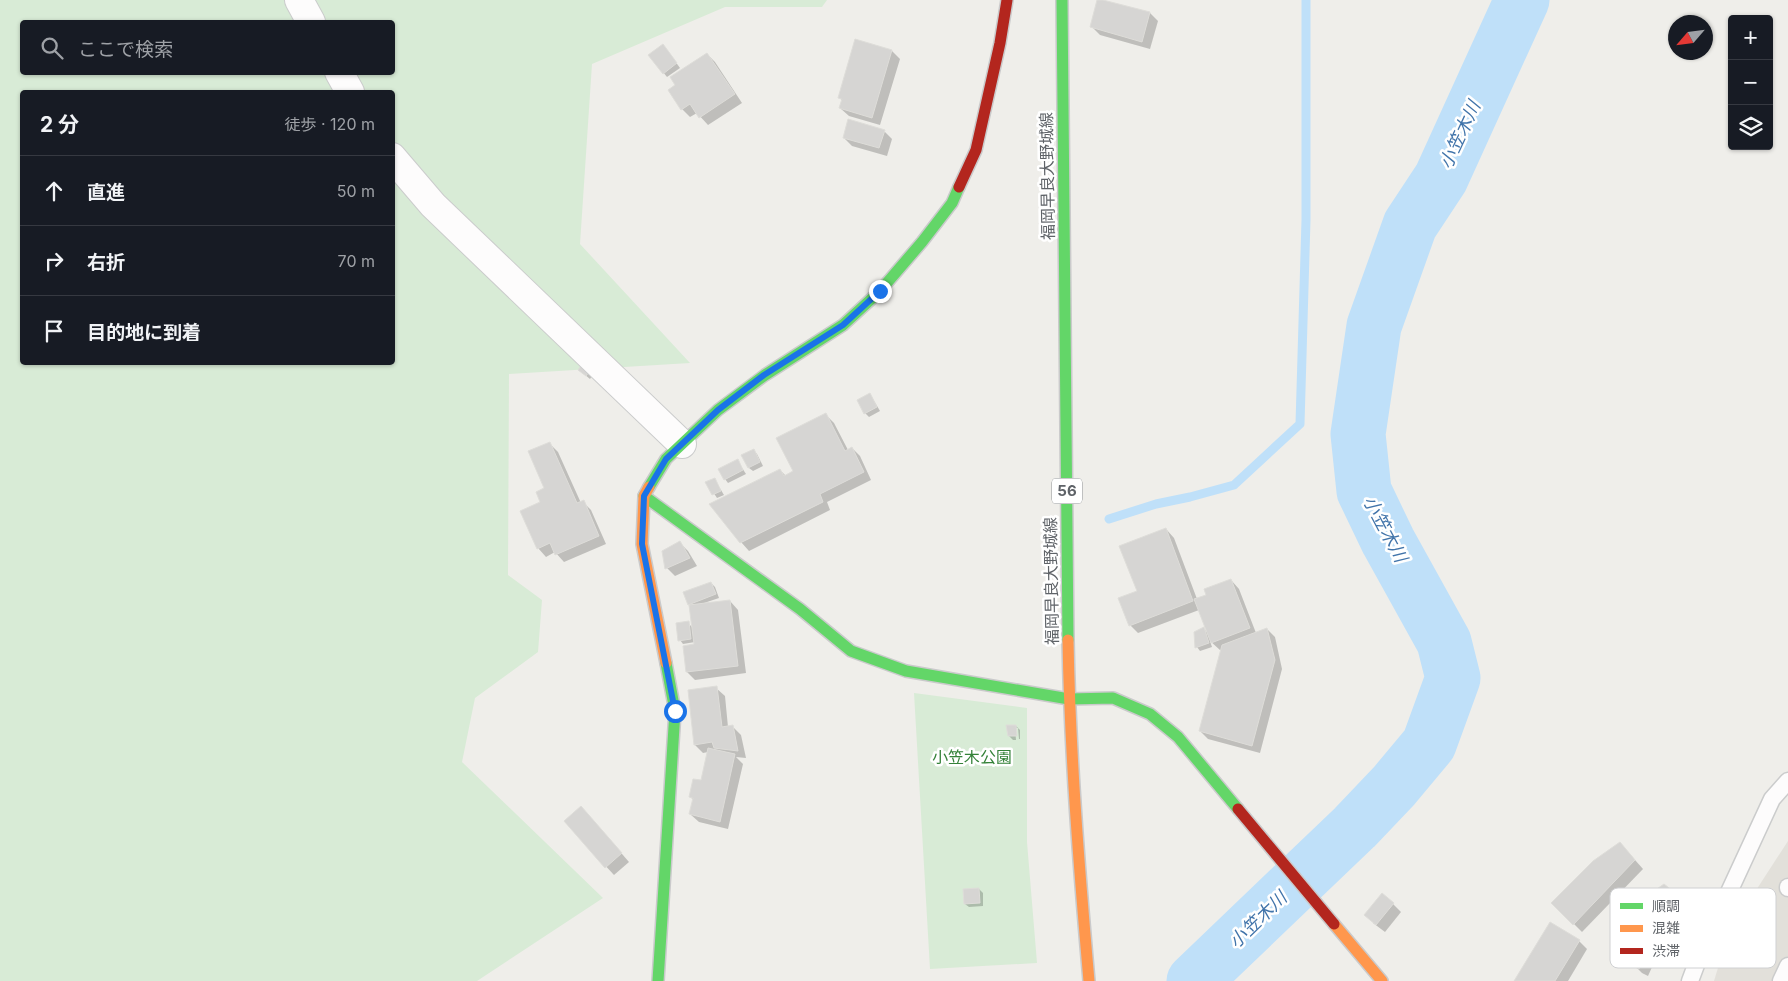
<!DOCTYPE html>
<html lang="ja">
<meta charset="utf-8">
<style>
:root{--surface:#171b24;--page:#20242c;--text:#f1f3f6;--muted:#9ea1a6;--line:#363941}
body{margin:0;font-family:Inter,"Noto Sans JP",sans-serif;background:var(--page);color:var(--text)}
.controls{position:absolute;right:15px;top:15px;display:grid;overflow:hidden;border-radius:5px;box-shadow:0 1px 4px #0004}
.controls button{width:45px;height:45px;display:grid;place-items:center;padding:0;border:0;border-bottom:1px solid var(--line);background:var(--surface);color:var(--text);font:25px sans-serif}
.compass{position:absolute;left:1668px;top:15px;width:45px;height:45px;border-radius:50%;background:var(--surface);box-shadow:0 1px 4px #0004;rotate:242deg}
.stop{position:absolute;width:15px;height:15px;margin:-11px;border:4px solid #1a73e8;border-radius:50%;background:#fff}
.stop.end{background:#1a73e8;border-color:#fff;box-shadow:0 1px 5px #0008}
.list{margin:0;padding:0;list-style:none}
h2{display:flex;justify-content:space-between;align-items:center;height:65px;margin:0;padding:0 20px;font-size:21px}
h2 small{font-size:16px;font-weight:400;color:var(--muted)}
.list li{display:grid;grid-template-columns:32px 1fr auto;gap:15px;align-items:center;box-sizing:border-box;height:70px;padding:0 20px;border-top:1px solid var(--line)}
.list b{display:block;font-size:19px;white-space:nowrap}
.list em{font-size:16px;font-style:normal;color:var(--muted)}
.icon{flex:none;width:28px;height:28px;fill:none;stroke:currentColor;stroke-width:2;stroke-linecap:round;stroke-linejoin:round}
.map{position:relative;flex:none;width:1788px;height:981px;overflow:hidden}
.search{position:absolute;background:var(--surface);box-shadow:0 1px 4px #0004;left:20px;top:20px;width:375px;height:55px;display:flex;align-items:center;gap:12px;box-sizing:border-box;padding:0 18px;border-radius:5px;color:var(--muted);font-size:19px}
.panel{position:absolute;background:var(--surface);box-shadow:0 1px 4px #0004;left:20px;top:90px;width:375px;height:275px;border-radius:5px}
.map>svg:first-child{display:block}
</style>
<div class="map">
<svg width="1788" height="981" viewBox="0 0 1788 981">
<rect width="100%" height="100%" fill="#efeeea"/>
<!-- education -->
<path fill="#e2e0da" d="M1788,841V981H1714L1729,932Z"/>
<!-- green -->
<g fill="#d8ebd6" fill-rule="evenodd">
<path d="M0,0H827L822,7H725L592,64L580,244L690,363L509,374L508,575L542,600L538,652L475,698L462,762L603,898L477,981H0ZM22,22H392V72H22ZM22,92H392V362H22Z"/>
<path d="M914,693L1027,708V842L1037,963L930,969Z"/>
</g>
<!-- shadow -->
<g fill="#0003">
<path d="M1150,13L1158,21L1150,49L1100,35L1092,27Z"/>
<path d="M667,50L680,68L667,77L650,56Z"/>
<path d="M892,51L900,59L880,125L849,116L840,108L842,101L840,98Z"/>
<path d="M707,54L715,62L742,103L708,125L697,113L690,117L682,109Z"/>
<path d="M884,131L892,139L887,156L852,146L844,138Z"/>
<path d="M579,370L594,373L590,379Z"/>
<path d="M870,394L880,411L869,417L865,413L859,400Z"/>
<path d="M826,415L834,423L848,450L852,448L860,456L871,480L827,502L830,510L749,551L741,542L780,470L786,476L795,472Z"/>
<path d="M550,444L558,452L581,503L583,502L591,510L606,544L564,562L555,552L546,557L538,548L542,503L546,489Z"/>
<path d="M753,450L757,454L763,466L753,471L749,468L743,456Z"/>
<path d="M737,460L746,474L728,483L725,479Z"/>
<path d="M715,480L724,495L717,498L707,483Z"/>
<path d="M1166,529L1174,538L1197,599L1207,596L1231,580L1239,589L1256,633L1267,629L1275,637L1282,669L1260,753L1208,739L1200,731L1222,650H1220L1210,641L1212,647L1200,651L1197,647L1204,629L1208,633L1199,610L1138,633L1130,625L1138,592Z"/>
<path d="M680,543L688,551L697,566L675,576L667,568L663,552Z"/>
<path d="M711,583L715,587L719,598L704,603L730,601L738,610L746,673L695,680L687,672L695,642L683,644L680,640L688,623L693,628L689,604Z"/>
<path d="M716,688L725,696L728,727L732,726L741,735L746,758L736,757L743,764L728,829L699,822L690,814L694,800L690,797L702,782L708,752L703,753L695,745Z"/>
<path d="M1016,726L1020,730V739H1019L1018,728H1015L1016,740H1013L1009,736Z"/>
<path d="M589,816L629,862L614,875L565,822Z"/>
<path d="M1628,852L1643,869L1582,932L1553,903Z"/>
<path d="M1664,886L1682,901L1668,925L1644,916L1641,912Z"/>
<path d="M979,889L983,893V906L969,907L965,904Z"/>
<path d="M1393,904L1401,912L1385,932L1373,923Z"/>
<path d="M1659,926L1667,934L1648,976L1642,973L1634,965L1635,964L1629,961L1621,953Z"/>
<path d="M1579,941L1587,949L1568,981H1516Z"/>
</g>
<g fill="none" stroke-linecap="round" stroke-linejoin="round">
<!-- stream -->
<path stroke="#bfe0f9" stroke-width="9" d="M1109,519L1156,504L1190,497L1234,485L1300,424L1306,220V0"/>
<!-- river -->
<path stroke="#bfe0f9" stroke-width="55" d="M1194,981L1355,827L1394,786L1429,744L1453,678L1444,642L1388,541L1364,491L1358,434L1374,326L1410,225L1441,178L1522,0"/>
</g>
<!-- building -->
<g fill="#d6d5d3" stroke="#deddd9">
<path d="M1097,0H1103L1150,12L1142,42L1090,27Z"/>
<path d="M855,39L892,50L872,118L839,108L842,99L838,98Z"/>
<path d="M663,44L677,63L663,74L648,55Z"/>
<path d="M707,53L735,94L699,118L690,104L681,110L668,90L675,85L670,77Z"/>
<path d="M848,119L885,130L879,148L843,138Z"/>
<path d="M583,363L591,369L586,376L578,370Z"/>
<path d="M870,393L877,407L864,414L857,400Z"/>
<path d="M826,413L845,451L852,447L864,472L820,494L823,502L740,543L709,504L780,469L784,476L793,471L776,438Z"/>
<path d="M550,442L577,503L584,500L599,536L555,555L550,543L537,549L520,511L540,502L536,492L544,488L528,451Z"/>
<path d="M754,449L760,462L748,468L741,455Z"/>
<path d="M738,459L743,470L724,480L718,469Z"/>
<path d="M715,478L721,491L712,495L705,482Z"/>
<path d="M1166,528L1193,601L1129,626L1118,598L1137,591L1119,546Z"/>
<path d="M680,541L690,558L665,569L662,551Z"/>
<path d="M1231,579L1250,628L1211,643L1194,599L1206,595L1204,589Z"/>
<path d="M711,582L716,594L688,605L683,592Z"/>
<path d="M730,600L738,666L686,672L683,646L694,644L689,605Z"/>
<path d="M689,621L691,639L678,641L676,623Z"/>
<path d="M1204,627L1209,643L1195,648L1194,632Z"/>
<path d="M1267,628L1275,660L1252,746L1199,731L1222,645Z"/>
<path d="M717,686L722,727L733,725L738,751L714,748L712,742L694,745L688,690Z"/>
<path d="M1006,725H1016L1017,736H1008Z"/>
<path d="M708,748L735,754L720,822L689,814L693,798L689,797L693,779L701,780Z"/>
<path d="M581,806L622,853L605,868L564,821Z"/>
<path d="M1620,842L1635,860L1573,925L1551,903L1593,861Z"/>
<path d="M1664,884L1679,896L1664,922L1639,912L1654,891Z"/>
<path d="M979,888L980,903L964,904L963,889Z"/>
<path d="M1382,893L1394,903L1376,925L1364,915Z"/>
<path d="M1637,914L1660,925L1639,969L1633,966L1635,960L1619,953Z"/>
<path d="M1550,922L1580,940L1555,981H1514Z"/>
</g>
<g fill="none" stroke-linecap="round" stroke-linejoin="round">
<defs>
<g id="lane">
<path d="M1788,887V888"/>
<path d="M1690,981L1699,957L1772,799L1788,781"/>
<path d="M1781,981L1788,966"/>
</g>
<g id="street">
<path d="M299,0L311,22"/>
<path d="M339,72L350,92"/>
<path d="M392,157L433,205L682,444"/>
</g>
<g id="fast">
<path d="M1062,0L1068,640"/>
<path d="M649,487L666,459L718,410L765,375L843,325L880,291L922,242L952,203L959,187"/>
<path d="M644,496L800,609L851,651L906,671L1069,699L1113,698L1150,714L1178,737L1238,809"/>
<path d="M658,981L675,711L666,663"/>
</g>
<g id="slow">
<path d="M649,487L644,496L642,544L666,663"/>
<path d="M1068,640C1070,754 1079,867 1089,981"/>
<path d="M1334,924L1382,981"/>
</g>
<g id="jam">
<path d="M959,187L976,150L1000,43L1007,0"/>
<path d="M1238,809L1334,924"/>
</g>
</defs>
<!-- lane casing -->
<use href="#lane" stroke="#cbcccc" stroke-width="19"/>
<!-- street casing -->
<use href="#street" stroke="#cbcccc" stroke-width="30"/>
<!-- fast casing -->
<use href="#fast" stroke="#cacacb" stroke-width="14"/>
<!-- slow casing -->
<use href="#slow" stroke="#cacacb" stroke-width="14"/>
<!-- jam casing -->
<use href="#jam" stroke="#cacacb" stroke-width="14"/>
<!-- lane -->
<use href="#lane" stroke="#fdfcfc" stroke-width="16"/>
<!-- street -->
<use href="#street" stroke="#fdfcfc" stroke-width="28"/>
<!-- fast -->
<use href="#fast" stroke="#63d668" stroke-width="11"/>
<!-- slow -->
<use href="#slow" stroke="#ff974d" stroke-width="11"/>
<!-- jam -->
<use href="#jam" stroke="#b3261e" stroke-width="11"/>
</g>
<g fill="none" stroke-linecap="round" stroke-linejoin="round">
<!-- route -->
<path stroke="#1a73e8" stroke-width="6" d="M675,711L642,544L644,496L666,459L718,410L764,375L843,325L880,291"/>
</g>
<g text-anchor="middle" stroke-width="5" stroke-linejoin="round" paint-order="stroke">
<!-- shield labels -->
<rect fill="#fff" stroke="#8f9295" stroke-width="1" x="1052" y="478.5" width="30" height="25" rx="4"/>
<g font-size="15" font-weight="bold" fill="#5f6368">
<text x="1067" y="496">56</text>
</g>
<!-- street labels -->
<g font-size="16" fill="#5f6368" stroke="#fff">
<text transform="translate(1047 176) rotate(-91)" y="6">福岡早良大野城線</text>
<text transform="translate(1051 581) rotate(-91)" y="6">福岡早良大野城線</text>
</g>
<!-- park labels -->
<g font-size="16" fill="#348238" stroke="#fff">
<text x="972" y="763">小笠木公園</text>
</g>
<!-- water labels -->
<g font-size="18" font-style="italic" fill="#4174aa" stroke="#fff">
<text transform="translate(1460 135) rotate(-65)" y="6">小笠木川</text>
<text transform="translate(1385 529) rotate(62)" y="6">小笠木川</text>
<text transform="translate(1258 920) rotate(-44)" y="6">小笠木川</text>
</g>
</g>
<!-- legend -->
<rect x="1610" y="888" width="166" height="80" rx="8" fill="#fff" stroke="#cfd0d2" stroke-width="1"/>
<rect x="1620" y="903" width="23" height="6" fill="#63d668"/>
<rect x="1620" y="925" width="23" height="7" fill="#ff974d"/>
<rect x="1620" y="948" width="23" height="6" fill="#b3261e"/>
<g font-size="14" fill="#5f6368">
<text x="1652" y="911">順調</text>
<text x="1652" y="933">混雑</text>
<text x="1652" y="956">渋滞</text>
</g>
</svg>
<div class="controls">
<button>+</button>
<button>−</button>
<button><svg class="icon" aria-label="layers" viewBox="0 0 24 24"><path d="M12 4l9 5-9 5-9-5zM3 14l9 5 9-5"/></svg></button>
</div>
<svg class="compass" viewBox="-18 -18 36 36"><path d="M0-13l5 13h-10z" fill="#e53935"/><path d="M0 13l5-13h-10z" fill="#9ea1a6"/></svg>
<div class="stop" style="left:675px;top:711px"></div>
<div class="stop end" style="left:880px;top:291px"></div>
<div class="search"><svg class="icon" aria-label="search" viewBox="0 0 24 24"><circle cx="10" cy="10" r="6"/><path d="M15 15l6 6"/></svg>ここで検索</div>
<section class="panel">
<h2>2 分<small>徒歩 · 120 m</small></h2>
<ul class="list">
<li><svg class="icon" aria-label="ahead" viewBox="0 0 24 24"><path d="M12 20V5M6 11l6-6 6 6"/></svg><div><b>直進</b></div><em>50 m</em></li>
<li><svg class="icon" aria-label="right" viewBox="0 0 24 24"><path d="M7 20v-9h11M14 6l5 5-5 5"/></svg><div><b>右折</b></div><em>70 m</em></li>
<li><svg class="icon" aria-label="arrive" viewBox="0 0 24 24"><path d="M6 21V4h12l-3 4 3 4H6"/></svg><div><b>目的地に到着</b></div></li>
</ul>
</section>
</div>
